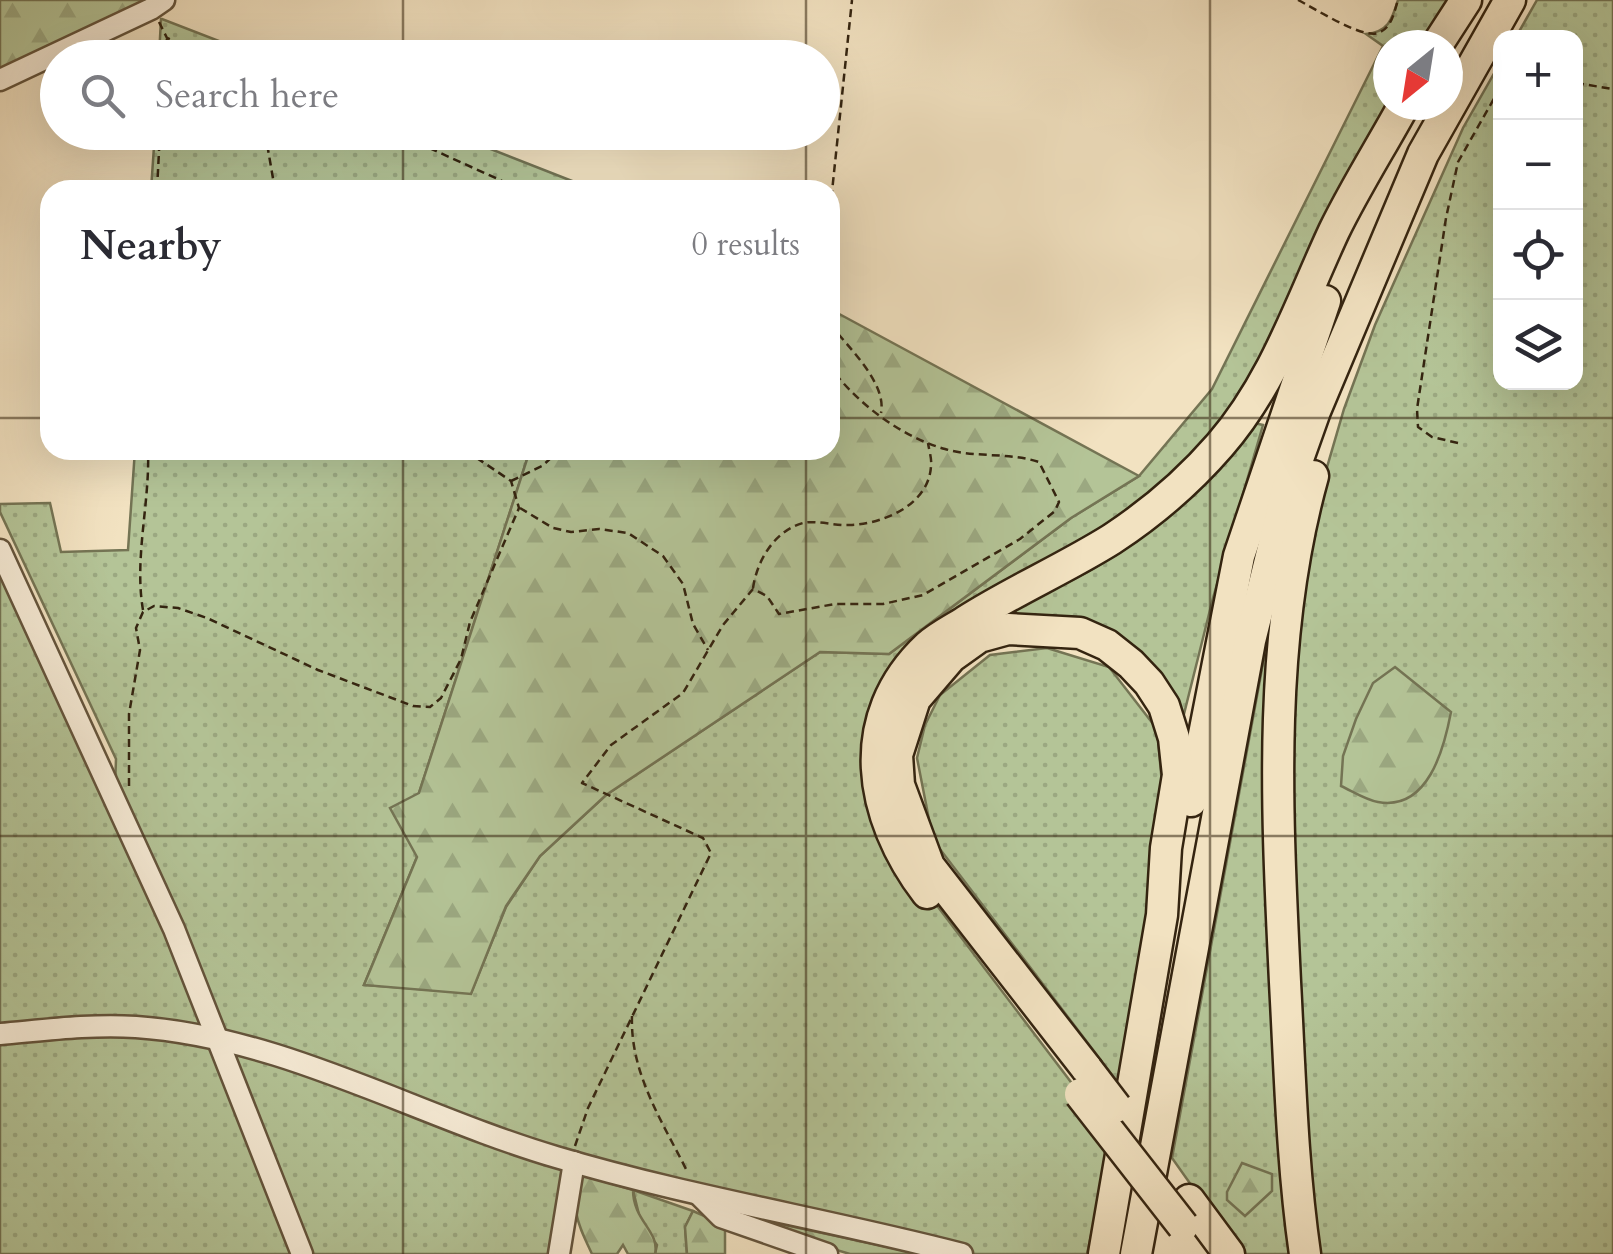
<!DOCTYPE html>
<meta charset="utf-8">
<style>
:root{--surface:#fff;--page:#f2f2f3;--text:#2b2b33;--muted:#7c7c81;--line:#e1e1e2}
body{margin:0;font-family:Cardo,serif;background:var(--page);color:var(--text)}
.controls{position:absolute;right:30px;top:30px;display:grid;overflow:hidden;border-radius:20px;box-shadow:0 10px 40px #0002}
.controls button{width:90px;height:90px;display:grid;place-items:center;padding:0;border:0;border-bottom:2px solid var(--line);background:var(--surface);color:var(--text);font:50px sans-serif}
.compass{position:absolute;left:1373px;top:30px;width:90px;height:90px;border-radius:50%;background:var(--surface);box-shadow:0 10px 40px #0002;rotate:210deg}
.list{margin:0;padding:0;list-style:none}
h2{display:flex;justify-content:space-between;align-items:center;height:130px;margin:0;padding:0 40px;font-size:42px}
h2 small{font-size:32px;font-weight:400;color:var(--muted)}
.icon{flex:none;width:55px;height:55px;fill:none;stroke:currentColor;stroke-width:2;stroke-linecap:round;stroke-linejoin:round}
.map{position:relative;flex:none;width:1613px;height:1254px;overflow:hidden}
.search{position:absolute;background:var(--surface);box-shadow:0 10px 40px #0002;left:40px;top:40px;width:800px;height:110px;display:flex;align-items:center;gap:25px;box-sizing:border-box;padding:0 35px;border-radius:55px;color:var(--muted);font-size:38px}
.panel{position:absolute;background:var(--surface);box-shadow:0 10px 40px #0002;left:40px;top:180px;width:800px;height:280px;border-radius:30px}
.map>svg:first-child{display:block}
</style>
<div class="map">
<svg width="1613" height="1254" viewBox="0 0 1613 1254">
<defs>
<pattern id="grass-dots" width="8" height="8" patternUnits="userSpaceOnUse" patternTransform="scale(2.5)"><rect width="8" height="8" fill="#b4c497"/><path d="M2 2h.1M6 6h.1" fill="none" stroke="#9ba881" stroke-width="1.8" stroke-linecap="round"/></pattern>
<pattern id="forest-firs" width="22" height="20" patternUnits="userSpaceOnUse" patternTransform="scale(2.5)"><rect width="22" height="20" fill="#b4c497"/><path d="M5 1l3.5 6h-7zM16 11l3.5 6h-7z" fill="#9ba881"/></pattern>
</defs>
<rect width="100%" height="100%" fill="#f2e2c1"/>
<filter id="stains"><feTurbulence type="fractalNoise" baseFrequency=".002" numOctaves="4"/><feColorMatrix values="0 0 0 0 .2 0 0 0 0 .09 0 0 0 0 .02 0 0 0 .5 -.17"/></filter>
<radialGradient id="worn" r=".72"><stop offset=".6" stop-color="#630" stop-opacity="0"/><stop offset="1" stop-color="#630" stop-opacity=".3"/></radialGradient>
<!-- grass -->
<g fill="url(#grass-dots)" stroke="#747454" stroke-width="2.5">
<path d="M1398,0H1451L1424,45H1388V105L1273,354L1168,491L903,666L910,870L1080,1094L1111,1142L1087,1254H962L554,1158L566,1174L553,1254H0V557L115,787L116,759L0,512V504L50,503L61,552L128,550L135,450H530L419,793L417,857L364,985L471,993L506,907L540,856L606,795L820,652L889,654L1071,518L1139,476L1212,389L1383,46L1366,34C1388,32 1392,20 1398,0Z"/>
<path d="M1537,0H1613V1254H1317L1304,1088L1287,794L1304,546L1344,409L1375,325L1463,128L1500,63V382H1576V38L1516,37Z"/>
<path d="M161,19H162L260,57H159Z"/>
<path d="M155,132L450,133L595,190H151Z"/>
<path d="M1254,423L1263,425L1213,598L1182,722L1148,662L994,616C1027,601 1062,587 1093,569C1155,533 1213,481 1254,423Z"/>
<path d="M1047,648L1109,667L1157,729L1165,817L1119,1084L933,840L917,758L925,725L940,695L990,655Z"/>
<path d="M1264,658L1274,669L1301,1254H1240L1172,1158Z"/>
<path d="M633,1190L693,1211L685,1227L687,1254H655L657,1245L641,1223Z"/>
</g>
<!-- forest -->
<g fill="url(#forest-firs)" stroke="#747454" stroke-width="2.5">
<path d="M0,0H161L0,80Z"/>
<path d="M830,309L1139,476L1071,518L889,654L820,652L606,795L540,856L506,906L471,994L364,985L417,857L390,808L419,793L530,450H830Z"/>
<path d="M1395,667L1451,712C1444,749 1428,811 1378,802C1366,800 1352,791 1341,786L1343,756L1356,719L1373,683Z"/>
<path d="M1242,1163L1272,1174V1191L1245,1216L1227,1200V1192Z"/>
<path d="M582,1175L633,1190C633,1221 660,1231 655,1254H628L623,1245L617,1254H592C577,1222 570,1210 582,1175Z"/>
<path d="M693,1211L725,1225V1254H687L685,1227Z"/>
<path d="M776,1223L920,1254H850L772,1231Z"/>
</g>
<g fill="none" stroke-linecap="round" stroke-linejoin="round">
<defs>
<g id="minor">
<path d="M0,80L151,9L164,0"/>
<path d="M0,550L174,929L302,1254"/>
<path d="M0,1034C46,1030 91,1024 136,1027C283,1037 417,1116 556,1157C690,1197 827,1219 962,1254"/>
<path d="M699,1195L721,1217L827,1254"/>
<path d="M559,1254L574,1162"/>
</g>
<g id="highway">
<path d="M1437,45L1466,0"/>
<path d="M1191,801L1239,556L1325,301"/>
<path d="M927,893C869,817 851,718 928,646C939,636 954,629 966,621C1013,591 1064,569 1112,539C1153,512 1188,482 1220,445C1274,383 1300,304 1334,231C1355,188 1381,147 1404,105"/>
<path d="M1087,1069L929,866L899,785L897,755L915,699L951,657L979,637L1008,629L1080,633L1107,645L1131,664L1149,683L1164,706L1174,738L1178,775L1166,848L1162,915L1104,1254"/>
<path d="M1189,1200L1229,1254"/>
<path d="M1136,1254L1250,641L1288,487L1315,411L1423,154L1510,0"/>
<path d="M1305,1254C1292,1164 1290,1073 1285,982C1277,813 1267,640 1313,476"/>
</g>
</defs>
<!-- minor casing -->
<use href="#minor" stroke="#64543c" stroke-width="25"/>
<!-- highway casing -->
<use href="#highway" stroke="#342410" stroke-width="35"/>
<!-- path -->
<g stroke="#342410" stroke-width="2.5" stroke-dasharray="8 5" stroke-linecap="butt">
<path d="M1298,0C1314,8 1362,39 1378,33C1392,28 1394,12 1398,0"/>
<path d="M159,22L167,38L214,58"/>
<path d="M164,58L167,39"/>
<path d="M1576,83L1613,89"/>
<path d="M265,132L275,190"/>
<path d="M394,132L522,190"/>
<path d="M157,190L160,132"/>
<path d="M830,211L852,0"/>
<path d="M830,324C848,347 887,383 881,413"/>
<path d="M1458,443L1432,437L1418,427L1417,409L1446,218L1458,162L1500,88"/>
<path d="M511,481L542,466L560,450"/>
<path d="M520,508L553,528L571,532L599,529L628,533L663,556L683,584L693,624L708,650"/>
<path d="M753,588C757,561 774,531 803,523C817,520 835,526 850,525C883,524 929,505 931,466C932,459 929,450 928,443"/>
<path d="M143,610C134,558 150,503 148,450"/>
<path d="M129,786V714L140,650L136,628L143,612L154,606L178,608L207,618L318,670L413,706L430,707L441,698L461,659L470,622L519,508L511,481L465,450"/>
<path d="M632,1016C630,1073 662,1121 687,1171"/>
<path d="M575,1146L588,1108L711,853L703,838L582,783L611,745L683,693L723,625L753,589L767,596L779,614L835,604H883L923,595L1020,539L1055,511L1059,502L1039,462C1008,452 975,458 945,449C901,437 857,403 830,367"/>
</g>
<!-- minor -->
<use href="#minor" stroke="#f7ecd7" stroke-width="20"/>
<!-- highway -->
<use href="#highway" stroke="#f2e2c1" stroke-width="30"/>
<defs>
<g id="highway-bridge">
<path d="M1087,1069L1116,1107"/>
<path d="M1080,1094L1183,1226"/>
</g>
</defs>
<!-- highway-bridge casing -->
<use href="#highway-bridge" stroke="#342410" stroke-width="35" stroke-linecap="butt"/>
<!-- highway-bridge -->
<use href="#highway-bridge" stroke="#f2e2c1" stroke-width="30"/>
</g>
<!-- grid -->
<path fill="none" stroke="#342410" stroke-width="2.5" stroke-opacity="0.55" d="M403,0V58M806,0V58M1210,0V1254M403,132V190M806,132V190M0,418H50M830,418H1613M403,450V1254M806,450V1254M0,836H1613"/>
<rect width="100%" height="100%" filter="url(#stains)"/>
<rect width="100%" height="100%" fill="url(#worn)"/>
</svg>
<div class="controls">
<button>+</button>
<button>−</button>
<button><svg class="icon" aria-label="locate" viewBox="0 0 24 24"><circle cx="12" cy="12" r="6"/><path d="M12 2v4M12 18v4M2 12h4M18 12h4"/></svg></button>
<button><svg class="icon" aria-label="layers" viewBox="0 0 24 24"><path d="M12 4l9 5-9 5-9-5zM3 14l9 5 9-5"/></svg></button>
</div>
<svg class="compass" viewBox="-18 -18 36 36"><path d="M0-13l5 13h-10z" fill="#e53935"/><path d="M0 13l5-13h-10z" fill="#7c7c81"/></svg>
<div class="search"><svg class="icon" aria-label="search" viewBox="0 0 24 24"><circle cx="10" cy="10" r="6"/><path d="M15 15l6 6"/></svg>Search here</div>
<section class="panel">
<h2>Nearby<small>0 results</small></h2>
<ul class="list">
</ul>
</section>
</div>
